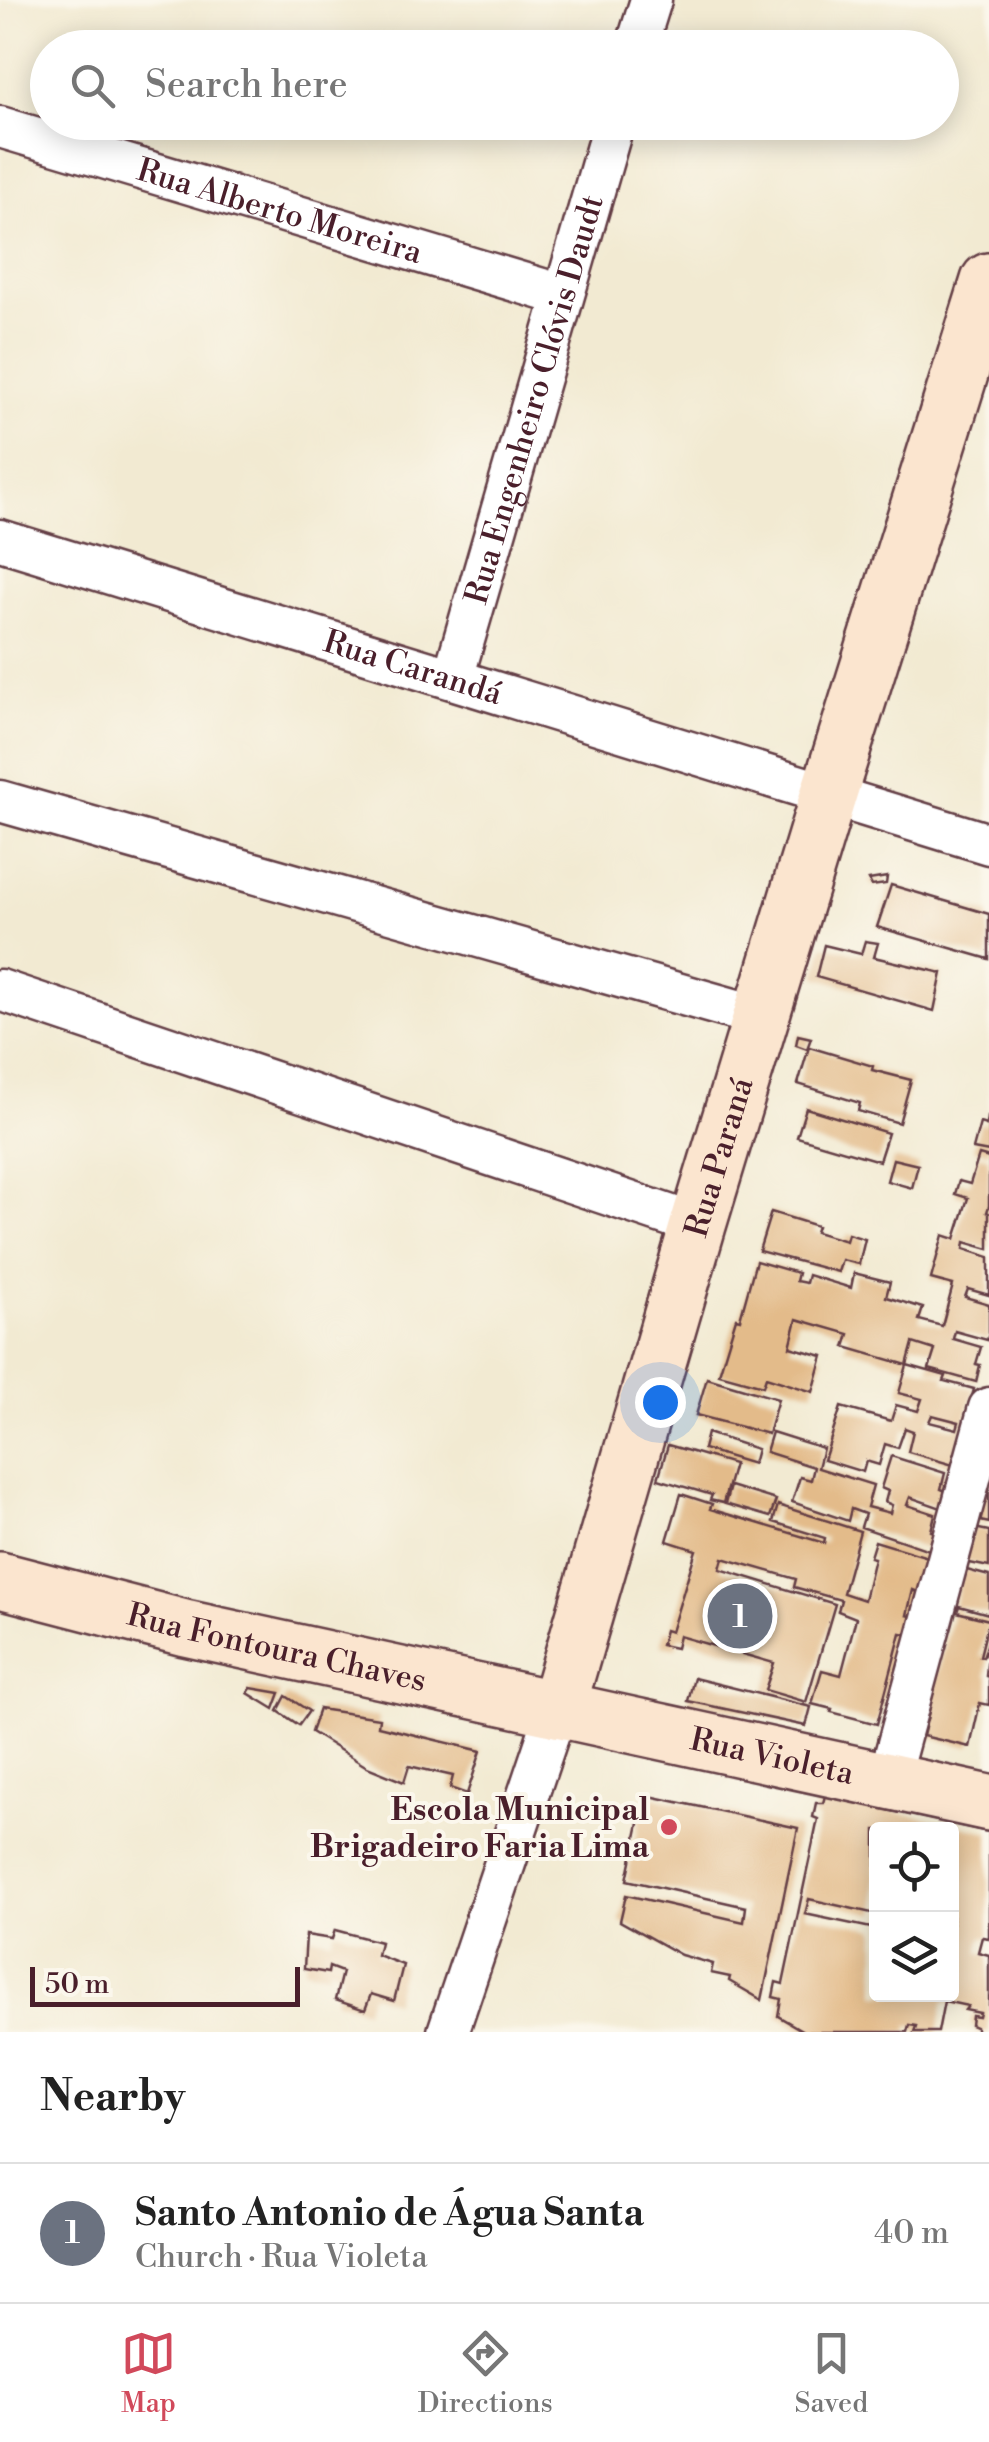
<!DOCTYPE html>
<meta charset="utf-8">
<style>
:root{--surface:#fff;--page:#f2f2f2;--text:#222;--muted:#767676;--line:#e0e0e0;--accent:#d1495b}
body{margin:0;font-family:"Libre Bodoni",serif;background:var(--page);color:var(--text)}
.controls{position:absolute;right:30px;bottom:30px;display:grid;overflow:hidden;border-radius:10px;box-shadow:0 5px 25px #0003}
.controls button{width:90px;height:90px;display:grid;place-items:center;padding:0;border:0;border-bottom:2px solid var(--line);background:var(--surface);color:var(--text);font:50px sans-serif}
.scale{position:absolute;left:30px;bottom:25px;width:270px;box-sizing:border-box;padding-left:10px;border:5px solid #4a1f2b;border-top:0;font-size:28px;line-height:35px;white-space:nowrap;color:#4a1f2b;-webkit-text-stroke:8px #fbf7ec;paint-order:stroke}
.you{position:absolute;left:660px;top:1402px;width:35px;height:35px;margin:-25px;border:8px solid #fff;border-radius:50%;background:#1a73e8;box-shadow:0 0 0 15px #1a73e833}
.badge{display:grid;place-items:center;width:65px;height:65px;border-radius:50%;background:var(--accent);color:#fff;font-size:32px;font-weight:700}
.pin{position:absolute;translate:-50% -50%;border:5px solid #fff;box-shadow:0 2px 10px #0006}
.list{margin:0;padding:0;list-style:none}
h2{display:flex;justify-content:space-between;align-items:center;height:130px;margin:0;padding:0 40px;font-size:42px}
h2 small{font-size:32px;font-weight:400;color:var(--muted)}
.list li{display:grid;grid-template-columns:65px 1fr auto;gap:30px;align-items:center;box-sizing:border-box;height:140px;padding:0 40px;border-top:2px solid var(--line)}
.list b{display:block;font-size:38px;white-space:nowrap}
.list p{margin:0;font-size:32px;white-space:nowrap;color:var(--muted)}
.list em{font-size:32px;font-style:normal;color:var(--muted)}
.icon{flex:none;width:55px;height:55px;fill:none;stroke:currentColor;stroke-width:2;stroke-linecap:round;stroke-linejoin:round}
.map{position:relative;flex:none;width:989px;height:2032px;overflow:hidden}
.search{position:absolute;background:var(--surface);box-shadow:0 5px 25px #0003;left:30px;right:30px;top:30px;height:110px;display:flex;align-items:center;gap:25px;box-sizing:border-box;padding:0 35px;border-radius:55px;color:var(--muted);font-size:38px}
.sheet{height:270px;background:var(--surface)}
nav{display:flex;justify-content:space-around;align-items:center;box-sizing:border-box;height:140px;border-top:2px solid var(--line);background:var(--surface);font-size:28px;color:var(--muted)}
nav a{display:grid;justify-items:center;gap:5px}
nav .on{color:var(--accent)}
.map>svg:first-child{display:block}
</style>
<div class="map">
<svg width="989" height="2032" viewBox="0 0 989 2032">
<rect width="100%" height="100%" fill="#fbf7ec"/>
<filter id="ink" filterUnits="userSpaceOnUse"><feTurbulence type="fractalNoise" baseFrequency=".01" numOctaves="2"/><feDisplacementMap in="SourceGraphic" scale="20" xChannelSelector="R" yChannelSelector="G"/><feConvolveMatrix kernelMatrix="1 2 1 2 8 2 1 2 1" color-interpolation-filters="sRGB"/></filter>
<filter id="wash" filterUnits="userSpaceOnUse"><feTurbulence type="fractalNoise" baseFrequency=".0048" numOctaves="4" result="noise"/><feDisplacementMap in="SourceGraphic" scale="40" xChannelSelector="R" yChannelSelector="G"/><feGaussianBlur stdDeviation="2.25" result="paint"/><feColorMatrix in="noise" values="0 0 0 0 0 0 0 0 0 0 0 0 0 0 0 0 0 1.4 0 .05"/><feComposite in="paint" operator="in"/></filter>
<g filter="url(#wash)">
<rect width="100%" height="100%" fill="#f2ead2"/>
<g id="blocks">
<!-- building -->
<g fill="#e3bb8a" fill-rule="evenodd">
<path d="M887,877L886,884L872,886L869,880Z"/>
<path d="M891,885L989,914V959L877,927Z"/>
<path d="M865,941L878,943L874,957L942,973L934,1011L816,977L824,945L861,954Z"/>
<path d="M798,1035L811,1038L807,1049L796,1045Z"/>
<path d="M809,1047L873,1066L872,1070L911,1080L899,1123L858,1111L860,1103L798,1084Z"/>
<path d="M806,1108L888,1133L879,1161L797,1137Z"/>
<path d="M987,1117L989,1118V1152L973,1149L980,1123L986,1125Z"/>
<path d="M979,1155L989,1158V1206L987,1212L989,1213V1249L965,1242L964,1249L989,1257V1295L968,1289L965,1297L989,1304V1334L987,1340L955,1331L953,1339L981,1347L976,1364L980,1365L976,1382L929,1369L935,1350L913,1343L907,1365L845,1347L849,1334L797,1319L790,1347L823,1356L813,1392L766,1377L763,1386L719,1374L736,1318L740,1319L756,1261L798,1273L796,1281L806,1283L808,1275L851,1288L854,1273L890,1282L886,1297L923,1308L919,1320L942,1326L953,1285L931,1279L943,1235L955,1239L968,1198L955,1194L959,1181L970,1184Z"/>
<path d="M893,1159L918,1165L912,1188L887,1181Z"/>
<path d="M771,1212L817,1226L815,1232L846,1241L848,1234L865,1239L859,1264L842,1260L838,1272L759,1251Z"/>
<path d="M907,1365L946,1376L944,1381L974,1389L953,1465L908,1452L913,1431L905,1428L898,1448L885,1444L879,1465L866,1461L863,1472L824,1460L841,1407L891,1421L896,1405L918,1411L922,1399L899,1393ZM932,1415L959,1422L957,1429L929,1422Z"/>
<path d="M707,1378L778,1399L768,1434L696,1415Z"/>
<path d="M772,1432L823,1448L818,1468L873,1485L867,1507L890,1513L892,1505L885,1502L888,1491L881,1488L891,1456L945,1473L941,1489L946,1491L941,1508L910,1497L907,1505L935,1514L931,1531L934,1532L929,1550L861,1527L865,1514L851,1509L848,1521L792,1502L800,1477L811,1480L814,1467L766,1452Z"/>
<path d="M707,1433L757,1449L753,1464L703,1449Z"/>
<path d="M668,1445L734,1464L723,1503L710,1500L712,1495L658,1479Z"/>
<path d="M981,1484L989,1486V1523L972,1519Z"/>
<path d="M730,1486L776,1500L770,1517L725,1504Z"/>
<path d="M681,1494L712,1504L710,1509L824,1543L825,1538L773,1522L778,1505L860,1531L843,1593L864,1600L874,1558L870,1557L875,1541L928,1557L918,1592L913,1590L907,1615L911,1616L907,1634L901,1633L877,1724L831,1712L832,1709L812,1704L822,1670L841,1675L856,1618L838,1611L841,1600L794,1587L796,1579L723,1558L720,1569L835,1604L806,1702L765,1690L774,1663L679,1636L676,1648L661,1645L665,1630L671,1632L696,1550L667,1541Z"/>
<path d="M974,1528L989,1531V1567L960,1561Z"/>
<path d="M963,1569L989,1576V1614L959,1606L957,1612L989,1620L980,1656L983,1657L989,1640L986,1676L989,1677V1705L980,1703L970,1747L923,1736Z"/>
<path d="M694,1678L811,1707L806,1726L688,1701Z"/>
<path d="M251,1688L280,1693L274,1709L248,1693Z"/>
<path d="M286,1696L309,1711L299,1725L278,1711Z"/>
<path d="M319,1709L379,1718L378,1726L481,1751L467,1794L450,1788L453,1776L409,1766L404,1782L367,1767L311,1732Z"/>
<path d="M645,1795L798,1828L762,2000L729,1981L730,1977L711,1973L713,1964L681,1955L620,1921L626,1895L744,1922L746,1907L627,1880Z"/>
<path d="M825,1796L989,1832V1938L982,1937L978,1952L989,1955V2032H976V2027L971,2025L972,2016L979,2017L980,2013L965,2010L968,2006L944,2001L938,2032H914L916,2026L909,2025L907,2032H805L778,2016L781,1999L773,1997L776,1982L783,1984L818,1819L813,1817L816,1803H823ZM876,1830H952V1994H876V1929L805,1914L809,1899L876,1914Z"/>
<path d="M335,1930L380,1942L377,1955L403,1965L394,2001L371,1994L365,2010L335,2000L342,1972L329,1967L328,1973L304,1969L306,1935L332,1939Z"/>
</g>
</g>
</g>
<g filter="url(#ink)">
<use href="#blocks" fill-opacity="0" stroke="#633d44" stroke-width="2.5"/>
<g fill="none" stroke-linecap="round" stroke-linejoin="round">
<defs>
<g id="street">
<path d="M636,48L651,0"/>
<path id="s1" d="M0,127L562,295"/>
<path id="s2" d="M0,540L989,844"/>
<path id="s3" d="M453,678L614,122"/>
<path d="M0,801L761,1017"/>
<path d="M0,990L698,1225"/>
<path d="M888,1781L989,1408"/>
<path d="M448,2032L557,1709"/>
</g>
<g id="secondary">
<path id="s4" d="M0,1580L185,1628L989,1803"/>
<path id="s5" d="M557,1709L698,1225L828,796L989,281"/>
</g>
</defs>
<!-- street casing -->
<use href="#street" stroke="#633d44" stroke-width="45"/>
<!-- secondary casing -->
<use href="#secondary" stroke="#633d44" stroke-width="60"/>
<!-- street -->
<use href="#street" stroke="#fff" stroke-width="40"/>
<!-- secondary -->
<use href="#secondary" stroke="#fbe5cf" stroke-width="55"/>
</g>
</g>
<!-- markers -->
<circle fill="#d1495b" stroke="#fbf7ec" stroke-width="4" cx="669" cy="1827" r="10"/>
<g text-anchor="middle" stroke-width="8" stroke-linejoin="round" paint-order="stroke">
<!-- street labels -->
<g font-size="32" fill="#4a1f2b" stroke="#fbf7ec">
<text dy="11" stroke="none"><textPath href="#s1" startOffset="292">Rua Alberto Moreira</textPath></text>
<text dy="11" stroke="none"><textPath href="#s3" startOffset="290">Rua Engenheiro Clóvis Daudt</textPath></text>
<text dy="11" stroke="none"><textPath href="#s2" startOffset="432">Rua Carandá</textPath></text>
<text dy="11" stroke="none"><textPath href="#s5" startOffset="575">Rua Paraná</textPath></text>
<text dy="11" stroke="none"><textPath href="#s4" startOffset="285">Rua Fontoura Chaves</textPath></text>
<text dy="11" stroke="none"><textPath href="#s4" startOffset="792">Rua Violeta</textPath></text>
</g>
<!-- poi labels -->
<g font-size="32" font-weight="bold" fill="#4a1f2b" stroke="#fbf7ec" text-anchor="end">
<text x="649" y="1820">Escola Municipal<tspan x="649" dy="37">Brigadeiro Faria Lima</tspan></text>
</g>
</g>
</svg>
<div class="controls">
<button><svg class="icon" aria-label="locate" viewBox="0 0 24 24"><circle cx="12" cy="12" r="6"/><path d="M12 2v4M12 18v4M2 12h4M18 12h4"/></svg></button>
<button><svg class="icon" aria-label="layers" viewBox="0 0 24 24"><path d="M12 4l9 5-9 5-9-5zM3 14l9 5 9-5"/></svg></button>
</div>
<div class="scale">50 m</div>
<div class="you"></div>
<div class="pin badge" style="left:740px;top:1616px;background:#6b7280">1</div>
<div class="search"><svg class="icon" aria-label="search" viewBox="0 0 24 24"><circle cx="10" cy="10" r="6"/><path d="M15 15l6 6"/></svg>Search here</div>
</div>
<section class="sheet">
<h2>Nearby<small></small></h2>
<ul class="list">
<li><span class="badge" style="background:#6b7280">1</span><div><b>Santo Antonio de Água Santa</b><p>Church · Rua Violeta</p></div><em>40 m</em></li>
</ul>
</section>
<nav>
<a class="on"><svg class="icon" aria-label="map" viewBox="0 0 24 24"><path d="M3 6l6-2 6 2 6-2v14l-6 2-6-2-6 2zM9 4v14M15 6v14"/></svg>Map</a>
<a><svg class="icon" aria-label="directions" viewBox="0 0 24 24"><path d="M12 3l9 9-9 9-9-9zM9 14v-3h6M13 9l2 2-2 2"/></svg>Directions</a>
<a><svg class="icon" aria-label="saved" viewBox="0 0 24 24"><path d="M7 4h10v16l-5-4-5 4z"/></svg>Saved</a>
</nav>
